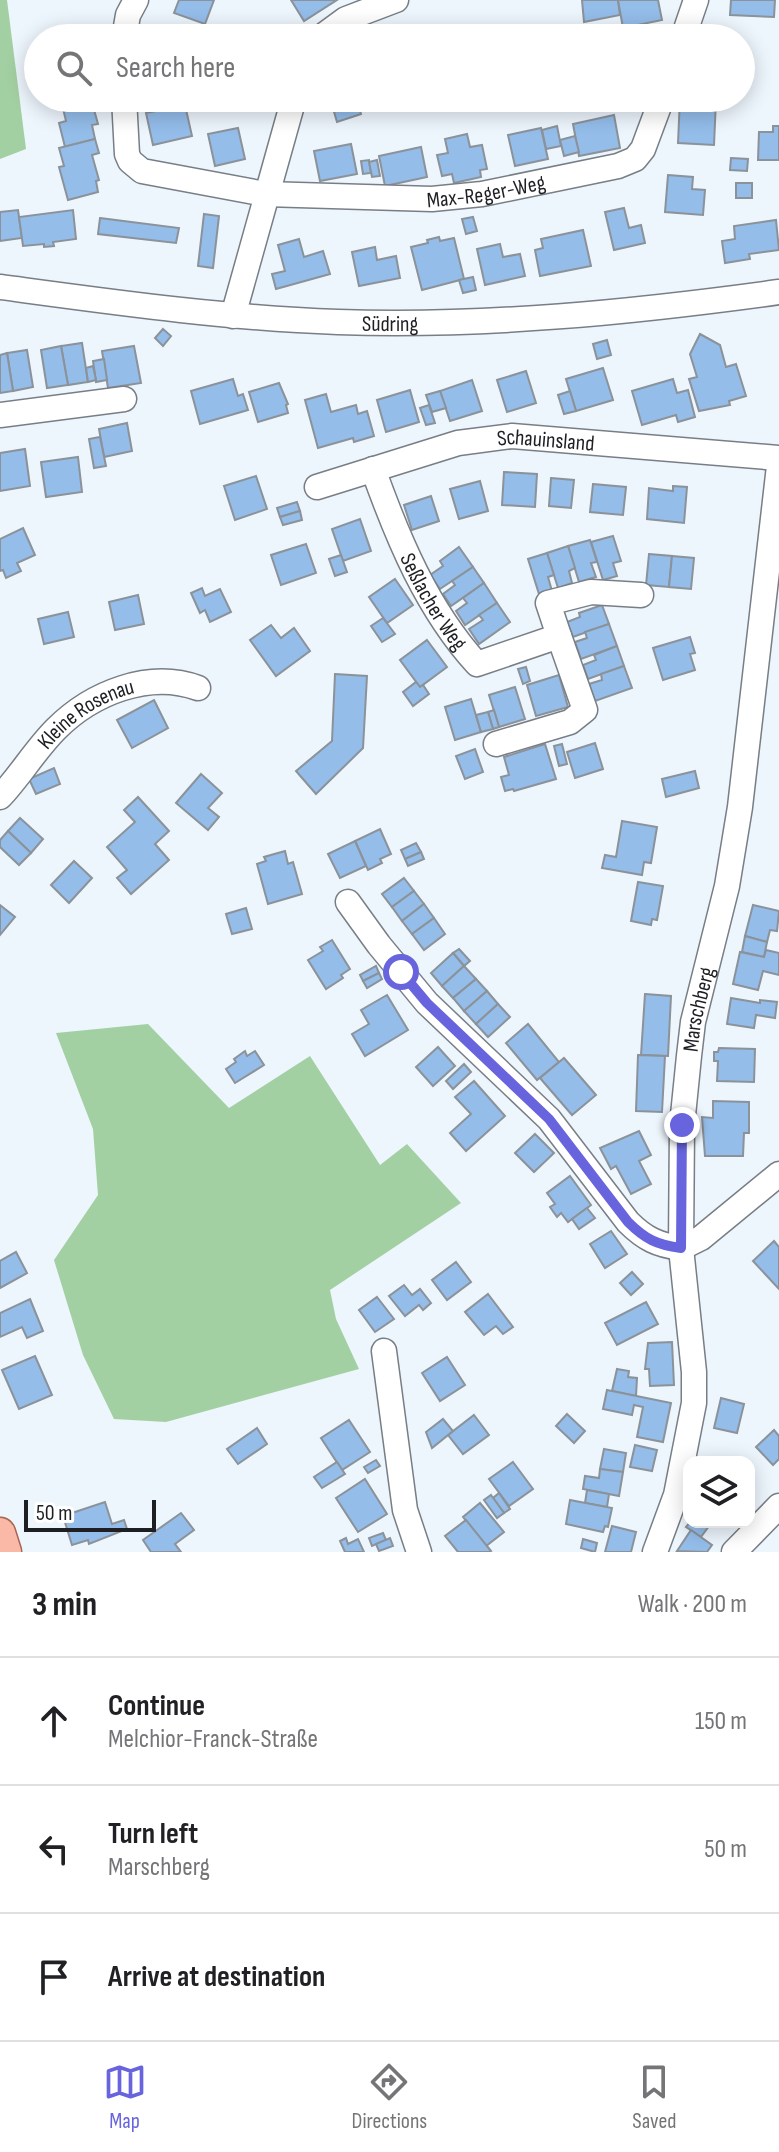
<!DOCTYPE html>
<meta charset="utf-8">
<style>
:root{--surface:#fff;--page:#f2f2f2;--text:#202124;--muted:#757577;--line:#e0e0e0;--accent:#6764dd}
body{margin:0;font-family:"Sofia Sans Condensed",sans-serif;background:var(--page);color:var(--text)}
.controls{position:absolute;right:24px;bottom:24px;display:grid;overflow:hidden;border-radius:16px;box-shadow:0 4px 20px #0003}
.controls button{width:72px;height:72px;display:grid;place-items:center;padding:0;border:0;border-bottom:2px solid var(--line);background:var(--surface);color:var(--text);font:40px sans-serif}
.scale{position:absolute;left:24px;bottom:20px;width:132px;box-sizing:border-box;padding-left:8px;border:4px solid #1d1f22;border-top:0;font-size:22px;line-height:28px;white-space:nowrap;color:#1d1f22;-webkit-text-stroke:6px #fff;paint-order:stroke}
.stop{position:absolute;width:24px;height:24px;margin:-18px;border:6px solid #6764dd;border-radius:50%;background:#fff}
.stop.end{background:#6764dd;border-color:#fff;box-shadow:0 2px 8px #0008}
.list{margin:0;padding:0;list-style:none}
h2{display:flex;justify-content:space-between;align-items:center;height:104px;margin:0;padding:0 32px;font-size:34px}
h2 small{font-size:26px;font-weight:400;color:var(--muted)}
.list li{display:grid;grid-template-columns:52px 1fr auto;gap:24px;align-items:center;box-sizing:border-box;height:128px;padding:0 32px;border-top:2px solid var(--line)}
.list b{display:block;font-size:30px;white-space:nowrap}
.list p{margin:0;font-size:26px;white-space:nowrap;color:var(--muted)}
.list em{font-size:26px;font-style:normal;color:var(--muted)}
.icon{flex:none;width:44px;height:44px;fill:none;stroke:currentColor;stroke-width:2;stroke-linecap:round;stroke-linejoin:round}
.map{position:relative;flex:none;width:779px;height:1552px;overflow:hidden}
.search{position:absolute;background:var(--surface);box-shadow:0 4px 20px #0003;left:24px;right:24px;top:24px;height:88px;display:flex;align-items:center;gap:20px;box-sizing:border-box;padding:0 28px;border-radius:44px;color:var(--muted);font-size:30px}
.sheet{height:488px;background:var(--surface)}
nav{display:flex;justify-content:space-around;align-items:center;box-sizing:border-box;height:112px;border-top:2px solid var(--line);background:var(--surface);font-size:22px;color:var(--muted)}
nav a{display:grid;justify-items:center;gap:4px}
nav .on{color:var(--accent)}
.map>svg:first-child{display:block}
</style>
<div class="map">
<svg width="779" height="1552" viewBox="0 0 779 1552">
<rect width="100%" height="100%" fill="#edf5fd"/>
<!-- forest -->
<g fill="#a3d0a3">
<path d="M0,0H7L26,149L0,159Z"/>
<path d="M148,1024L229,1108L310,1056L380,1165L407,1144L461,1203L330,1290L336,1319L359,1369L166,1422L114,1419L83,1355L54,1260L98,1195L93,1129L56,1033Z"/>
</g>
<!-- building -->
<g fill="#94bdea" stroke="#8b9299" stroke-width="2">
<path d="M179,0H214L205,24L174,13Z"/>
<path d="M291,0H337L304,21Z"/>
<path d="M582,0H618L620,15L584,22Z"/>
<path d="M618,0H658L662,20L623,28Z"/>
<path d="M731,0H775L774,17L730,15Z"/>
<path d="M644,30L661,35L660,38H637L638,33L642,35Z"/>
<path d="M97,98L99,104L93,106L98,124L92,125L95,139L65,147L59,123L66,121L61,100Z"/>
<path d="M330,98H376L377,102L359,107L361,114L337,122Z"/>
<path d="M680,98L716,100L714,145L678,143Z"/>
<path d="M185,105L192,136L153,145L146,113Z"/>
<path d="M614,115L620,148L579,156L573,124Z"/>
<path d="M557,126L561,146L546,149L542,130Z"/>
<path d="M773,126H779V160H758L759,132H773Z"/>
<path d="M238,128L245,159L215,166L208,134Z"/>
<path d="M541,128L548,159L515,166L508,135Z"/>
<path d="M467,134L470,147L482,145L487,169L480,170L481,177L454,183L452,174L442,176L437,155L448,153L445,139Z"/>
<path d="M575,136L579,152L564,156L560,140Z"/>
<path d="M95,139L99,153L92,155L99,180L96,181L98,192L68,200L59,167L64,166L59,148Z"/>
<path d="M351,144L357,174L320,181L314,151Z"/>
<path d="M421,147L427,177L385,186L379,156Z"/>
<path d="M731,158L748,159L747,171L730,170Z"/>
<path d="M369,160L371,173L363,174L361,161Z"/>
<path d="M377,160L380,176L372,177L369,162Z"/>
<path d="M668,175L693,177L692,189L705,190L703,215L665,212Z"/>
<rect x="736" y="183" width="16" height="15"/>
<path d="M624,208L629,228L641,225L645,243L614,250L605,212Z"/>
<path d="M18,210L22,238L0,241V212Z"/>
<path d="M73,210L76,239L53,242L54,246L44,247V244L23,246L19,217Z"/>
<path d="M204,214L219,216L213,268L198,266Z"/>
<path d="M473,217L477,231L466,234L462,219Z"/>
<path d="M100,218L179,228L176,243L98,234Z"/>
<path d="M776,220L779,250L749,254L750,259L725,263L722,241L735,239L734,226Z"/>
<path d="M583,230L591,266L540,276L535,250L543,248L541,239Z"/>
<path d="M439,237L440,241L454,238L464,279L422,290L411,247L428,243L427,240Z"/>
<path d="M299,239L304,257L323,251L330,274L276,289L272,274L285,271L278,245Z"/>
<path d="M500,244L503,257L520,254L525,276L485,285L477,249Z"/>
<path d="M375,247L377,260L396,256L400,278L359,286L352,252Z"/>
<path d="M473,277L476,290L463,293L459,280Z"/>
<path d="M163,329L171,336L163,346L155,338Z"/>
<path d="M700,334L720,345L726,367L736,364L746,396L729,401L730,405L699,411L689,379L697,377L690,354Z"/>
<path d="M607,340L611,355L597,359L593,344Z"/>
<path d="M82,343L88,382L68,385L61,346Z"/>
<path d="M61,346L68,385L47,388L41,350Z"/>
<path d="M134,346L141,383L108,388L102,351Z"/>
<path d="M27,350L33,387L13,391L7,353Z"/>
<path d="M7,353L13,391L0,393V355Z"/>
<path d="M104,359L107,380L96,382L93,361Z"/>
<path d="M93,366L96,380L88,382L86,368Z"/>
<path d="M603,368L613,400L576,411L566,379Z"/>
<path d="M526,371L536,403L507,412L497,380Z"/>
<path d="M233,379L238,396L243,394L248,410L200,424L191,391Z"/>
<path d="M673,379L677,393L688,390L695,417L678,422L676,415L642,425L632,391Z"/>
<path d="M472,380L482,411L450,421L440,391Z"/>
<path d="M279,383L288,404L286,405L288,413L258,422L249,392Z"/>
<path d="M410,390L419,422L386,432L377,400Z"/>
<path d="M440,391L446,408L432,412L426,395Z"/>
<path d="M570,391L576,411L564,414L558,395Z"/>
<path d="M326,394L331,412L356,405L358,414L367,411L374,436L354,442L353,438L318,448L305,400Z"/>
<path d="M429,405L435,423L426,425L420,408Z"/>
<path d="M127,423L132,451L104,457L99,429Z"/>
<path d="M100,437L106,466L94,468L89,439Z"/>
<path d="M25,449L30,486L0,491V453Z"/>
<path d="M78,457L82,492L46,497L41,462Z"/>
<path d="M504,472L537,474L535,507L502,505Z"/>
<path d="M256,476L267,509L235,520L224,486Z"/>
<path d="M551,478L574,480L571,508L549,506Z"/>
<path d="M480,481L488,511L459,519L450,489Z"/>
<path d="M593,484L626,487L623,515L590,512Z"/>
<path d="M673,486L687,487L684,523L647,519L649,488L673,491Z"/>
<path d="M431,496L439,521L412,530L404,505Z"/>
<path d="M297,502L300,511L280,517L277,508Z"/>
<path d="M300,511L302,520L283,525L280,517Z"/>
<path d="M360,519L371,551L343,561L332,529Z"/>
<path d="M23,528L35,555L17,563L21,571L6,578L3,570L0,571V539Z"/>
<path d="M613,536L621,561L613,563L617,576L603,580L591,542Z"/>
<path d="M590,540L597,562L591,563L596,577L579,582L568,546Z"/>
<path d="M306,544L316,573L281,585L271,555Z"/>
<path d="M568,546L575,568L569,571L572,583L558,588L547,553Z"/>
<path d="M459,547L473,567L440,589L430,575L443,566L440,561Z"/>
<path d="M547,553L554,575L548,577L552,591L539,594L528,559Z"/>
<path d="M649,554L672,556L669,587L646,585Z"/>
<path d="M341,555L347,572L335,576L329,559Z"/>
<path d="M672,556L694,558L691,589L669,587Z"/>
<path d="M473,567L484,583L451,606L443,594L455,585L452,581Z"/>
<path d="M395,579L413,605L387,623L369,597Z"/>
<path d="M484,583L497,603L465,625L456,611L467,603L463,598Z"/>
<path d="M202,588L205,596L220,589L231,612L210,622L205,610L200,613L191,593Z"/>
<path d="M138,595L144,624L115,630L109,602Z"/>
<path d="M497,603L510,622L479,644L469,629L483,620L479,615Z"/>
<path d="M602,605L609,624L573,637L567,622L580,617L579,613Z"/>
<path d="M68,612L74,637L44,644L38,619Z"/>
<path d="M383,618L395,634L382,642L371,626Z"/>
<path d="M609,624L617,646L581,659L575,642L587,638L585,632Z"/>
<path d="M271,625L281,638L294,628L310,651L276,676L250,640Z"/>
<path d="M690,637L695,653L690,654L695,670L663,680L653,648Z"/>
<path d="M427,640L447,667L420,687L400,660Z"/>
<path d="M617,646L624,666L588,679L583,665L596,660L594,655Z"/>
<path d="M624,666L632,688L595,701L589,684L602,680L601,674Z"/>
<path d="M526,667L530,681L523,684L518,669Z"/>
<path d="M335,674L367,676L363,748L316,794L296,771L332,741Z"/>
<path d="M559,675L568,707L536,716L527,685Z"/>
<path d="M416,682L420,687L423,685L429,694L413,706L403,692Z"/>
<path d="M515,687L525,719L499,727L489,695Z"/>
<path d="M471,699L481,732L455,740L445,707Z"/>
<path d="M154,700L168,728L132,748L117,720Z"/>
<path d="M494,710L499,727L493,729L488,712Z"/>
<path d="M488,712L493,729L481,732L476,715Z"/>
<path d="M595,743L603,769L575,778L567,752Z"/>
<path d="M545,744L556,779L514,791L513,789L505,791L501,777L509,775L504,757Z"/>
<path d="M562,744L567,764L559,766L554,746Z"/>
<path d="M475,749L483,772L465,779L456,756Z"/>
<path d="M54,768L60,784L36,794L29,779Z"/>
<path d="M695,771L699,788L666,797L662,779Z"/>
<path d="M201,774L222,793L208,808L219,817L208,830L176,803Z"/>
<path d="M138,797L169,831L155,844L169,860L131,894L117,878L127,870L107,847L135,822L124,810Z"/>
<path d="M20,818L43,839L31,853L8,831Z"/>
<path d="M622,821L657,827L651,863L644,862L642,875L602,868L605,855L616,857Z"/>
<path d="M380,829L391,854L380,859L382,863L368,870L355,841Z"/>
<path d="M8,831L31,853L19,865L0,847V840Z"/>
<path d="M355,841L366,866L340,878L328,854Z"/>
<path d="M416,843L421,852L405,859L401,850Z"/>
<path d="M285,851L288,864L293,862L302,894L268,904L257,864L266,861L264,857Z"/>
<path d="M421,852L424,859L408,866L405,859Z"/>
<path d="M74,861L92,878L69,903L51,885Z"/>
<path d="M404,878L414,891L392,907L382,894Z"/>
<path d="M638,882L663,886L657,920L652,919L651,925L631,921Z"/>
<path d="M414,891L424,904L402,921L392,907Z"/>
<path d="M424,904L434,918L412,934L402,921Z"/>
<path d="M0,905L15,917L0,935Z"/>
<path d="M753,905L779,911L777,931L770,930L767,942L745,936Z"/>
<path d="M246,908L252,929L232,934L226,914Z"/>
<path d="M434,918L445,934L424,950L412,934Z"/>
<path d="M745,936L767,942L764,957L742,952Z"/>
<path d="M332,940L350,969L341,975L343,978L326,989L308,960L323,951L320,947Z"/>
<path d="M459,949L470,961L464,966L453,953Z"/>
<path d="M766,950L779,953V975L763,971L758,990L733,984L740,952L764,957Z"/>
<path d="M453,953L464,966L442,986L431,973Z"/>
<path d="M376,966L379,973L363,981L360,975Z"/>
<path d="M464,966L476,979L453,998L442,986Z"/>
<path d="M379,973L382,979L367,988L363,981Z"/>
<path d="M476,979L487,991L464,1011L453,998Z"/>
<path d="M487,991L498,1004L476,1024L464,1011Z"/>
<path d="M645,994L671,996L668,1056L641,1055Z"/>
<path d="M387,995L408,1030L365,1056L352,1034L369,1024L361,1010Z"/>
<path d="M731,998L760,1003V1000L777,1002L775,1018L756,1015L754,1028L727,1024Z"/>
<path d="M498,1004L510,1017L488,1037L476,1024Z"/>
<path d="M528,1024L559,1062L537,1080L506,1043Z"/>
<path d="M438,1047L455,1066L433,1086L416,1067Z"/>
<path d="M719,1048L755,1049L754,1082L717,1081L718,1061H714V1052H718Z"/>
<path d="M245,1051L247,1056L255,1051L264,1065L235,1083L226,1069L236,1062L234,1059Z"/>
<path d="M638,1055L665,1056L662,1112L636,1111Z"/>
<path d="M564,1058L596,1095L572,1115L540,1078Z"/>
<path d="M464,1064L471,1072L453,1089L446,1081Z"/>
<path d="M474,1081L505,1116L466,1151L450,1133L471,1114L455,1097Z"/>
<path d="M713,1101L749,1102V1133H744L743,1156H705L702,1117L713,1118Z"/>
<path d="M639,1131L651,1155L639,1161L651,1184L631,1194L616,1166L611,1169L600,1148Z"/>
<path d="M535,1134L554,1153L534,1172L515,1153Z"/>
<path d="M570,1176L591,1205L568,1222L561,1213L557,1217L550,1207L555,1204L547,1193Z"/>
<path d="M587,1208L595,1218L579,1229L572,1219Z"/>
<path d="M611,1231L627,1254L605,1268L590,1244Z"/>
<path d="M774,1241L779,1247V1289L753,1261Z"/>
<path d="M16,1252L27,1273L0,1288V1261Z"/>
<path d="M456,1262L471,1282L447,1300L432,1280Z"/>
<path d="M632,1272L643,1284L631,1295L620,1283Z"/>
<path d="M404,1285L412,1295L420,1289L431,1303L423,1310L419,1305L405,1316L389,1296Z"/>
<path d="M488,1294L513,1327L503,1334L496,1326L484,1335L465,1312Z"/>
<path d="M377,1297L394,1319L375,1332L359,1310Z"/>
<path d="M30,1299L43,1331L27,1338L22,1327L0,1337V1313Z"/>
<path d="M646,1302L658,1324L617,1345L605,1323Z"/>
<path d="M672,1342L674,1385L650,1386L649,1369H645L648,1343Z"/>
<path d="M35,1356L52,1395L19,1409L2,1370Z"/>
<path d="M447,1357L465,1385L440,1401L422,1373Z"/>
<path d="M617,1369L629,1371L628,1377L637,1378L636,1396L612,1391Z"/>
<path d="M607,1390L671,1403L663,1442L637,1437L643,1407L634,1405L632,1415L603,1409Z"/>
<path d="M721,1398L744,1404L737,1433L714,1428Z"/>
<path d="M567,1414L585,1431L574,1443L556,1426Z"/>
<path d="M474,1415L489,1435L463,1454L448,1435Z"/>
<path d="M443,1419L453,1431L432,1448L426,1432Z"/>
<path d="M349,1420L370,1452L342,1470L321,1438Z"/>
<path d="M257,1428L267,1444L238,1464L227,1449Z"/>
<path d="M774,1430L779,1436V1459L773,1465L756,1447Z"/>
<path d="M635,1445L657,1450L652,1471L630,1467Z"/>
<path d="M604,1449L626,1453L623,1472L600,1469Z"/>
<path d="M376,1460L380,1466L368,1473L364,1467Z"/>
<path d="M337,1462L345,1474L322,1488L314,1477Z"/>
<path d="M513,1462L533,1489L509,1506L489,1479Z"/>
<path d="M600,1469L623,1472L619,1496L583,1489L585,1476L599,1478Z"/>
<path d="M365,1479L387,1514L358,1532L336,1498Z"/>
<path d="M587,1490L609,1494L607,1507L585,1503Z"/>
<path d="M499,1493L510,1509L504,1513L493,1498Z"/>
<path d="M491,1495L504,1513L497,1518L484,1500Z"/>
<path d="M570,1500L612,1508L608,1527L605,1526L603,1532L566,1524Z"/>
<path d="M105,1502L112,1524L124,1520L127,1529L89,1544L88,1540L72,1545L63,1516Z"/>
<path d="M480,1503L504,1532L486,1546L463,1517Z"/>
<path d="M181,1513L194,1530L175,1544L181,1552H151L143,1540Z"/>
<path d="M466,1520L491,1551L489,1552H458L445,1536Z"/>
<path d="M690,1522H702L709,1526L701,1537L686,1527Z"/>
<path d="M612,1526L636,1532L631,1552H605Z"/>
<path d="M691,1530L712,1545L707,1552L677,1551Z"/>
<path d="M383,1533L386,1540L372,1546L369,1538Z"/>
<path d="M346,1538L348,1544L358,1539L364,1552H345L340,1541Z"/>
<path d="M390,1538L393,1546L379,1551L376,1544Z"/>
<path d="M583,1539L597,1543L595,1552L581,1548Z"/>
</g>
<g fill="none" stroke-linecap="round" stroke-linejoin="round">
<defs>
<g id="minor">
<path d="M124,38L128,15L136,0"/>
<path d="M320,38L346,19L396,0"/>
<path d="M683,38L696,0"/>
<path id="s1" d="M124,98L127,154L130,161L142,171L265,194L432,199L482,194L618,166L635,159L643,149L662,98"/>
<path id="s2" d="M0,287C112,302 224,318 338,322C485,327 633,312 779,292"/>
<path d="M233,316L294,98"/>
<path d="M0,415L124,399"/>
<path id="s3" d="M373,469C398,539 427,609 477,664L559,636L585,710L570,722L496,744"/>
<path id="s4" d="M317,487L458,443L512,436L779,458"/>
<path d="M559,636L548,603L591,592L641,595"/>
<path id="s5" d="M0,797C20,776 35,750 56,729C92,693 149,670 198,688"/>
<path d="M348,902L379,945L427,1003L549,1119L628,1222C645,1239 658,1245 681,1248"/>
<path d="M681,1248L701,1238L779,1174"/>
<path d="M384,1351L405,1510L419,1552"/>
<path id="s6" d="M655,1552L676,1495L694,1403V1372L681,1248L682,1125L689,1056L693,1022L727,886L740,807L779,466"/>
<path d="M734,1552L779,1506"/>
</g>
<path id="major" d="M0,1533L6,1552"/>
</defs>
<!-- minor casing -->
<use href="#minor" stroke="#787e85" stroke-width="27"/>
<!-- major casing -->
<use href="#major" stroke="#aa6552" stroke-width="33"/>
<!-- minor -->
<use href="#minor" stroke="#fff" stroke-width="24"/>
<!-- major -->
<use href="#major" stroke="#fab9a7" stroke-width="30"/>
</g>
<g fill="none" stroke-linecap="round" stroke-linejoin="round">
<!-- route -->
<path stroke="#6764dd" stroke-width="10" d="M401,972L427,1003L549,1119L628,1222C645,1239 657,1245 681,1248L682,1125"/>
</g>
<g text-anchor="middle" stroke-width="8" stroke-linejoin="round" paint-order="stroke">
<!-- street labels -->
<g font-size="22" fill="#1d1f22" stroke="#fff">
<text dy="8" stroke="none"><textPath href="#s1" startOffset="426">Max-Reger-Weg</textPath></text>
<text dy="8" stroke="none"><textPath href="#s2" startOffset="392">Südring</textPath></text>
<text dy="8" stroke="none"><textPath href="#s4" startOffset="236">Schauinsland</textPath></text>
<text dy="8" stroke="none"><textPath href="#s3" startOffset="146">Seßlacher Weg</textPath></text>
<text dy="8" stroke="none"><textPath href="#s5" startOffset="122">Kleine Rosenau</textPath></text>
<text dy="8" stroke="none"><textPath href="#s6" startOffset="550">Marschberg</textPath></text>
</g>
</g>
</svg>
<div class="controls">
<button><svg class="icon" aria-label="layers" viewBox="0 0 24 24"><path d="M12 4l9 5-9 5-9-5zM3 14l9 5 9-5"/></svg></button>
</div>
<div class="scale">50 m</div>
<div class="stop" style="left:401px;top:972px"></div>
<div class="stop end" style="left:682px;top:1125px"></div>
<div class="search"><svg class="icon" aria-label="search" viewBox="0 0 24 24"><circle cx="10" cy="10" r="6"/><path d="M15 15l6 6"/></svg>Search here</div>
</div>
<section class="sheet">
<h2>3 min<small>Walk · 200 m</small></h2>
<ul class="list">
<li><svg class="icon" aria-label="ahead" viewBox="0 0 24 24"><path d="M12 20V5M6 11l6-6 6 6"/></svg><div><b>Continue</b><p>Melchior-Franck-Straße</p></div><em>150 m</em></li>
<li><svg class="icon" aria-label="left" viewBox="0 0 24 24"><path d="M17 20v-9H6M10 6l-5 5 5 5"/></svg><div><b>Turn left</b><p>Marschberg</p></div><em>50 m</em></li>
<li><svg class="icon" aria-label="arrive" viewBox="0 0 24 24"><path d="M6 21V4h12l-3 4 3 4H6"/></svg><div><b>Arrive at destination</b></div></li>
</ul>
</section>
<nav>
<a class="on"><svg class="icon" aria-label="map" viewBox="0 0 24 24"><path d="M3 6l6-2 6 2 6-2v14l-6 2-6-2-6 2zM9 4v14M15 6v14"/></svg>Map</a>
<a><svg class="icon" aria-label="directions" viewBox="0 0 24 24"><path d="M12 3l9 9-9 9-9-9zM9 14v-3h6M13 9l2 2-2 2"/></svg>Directions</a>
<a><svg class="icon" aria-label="saved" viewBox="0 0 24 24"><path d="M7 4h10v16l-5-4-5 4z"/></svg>Saved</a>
</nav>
